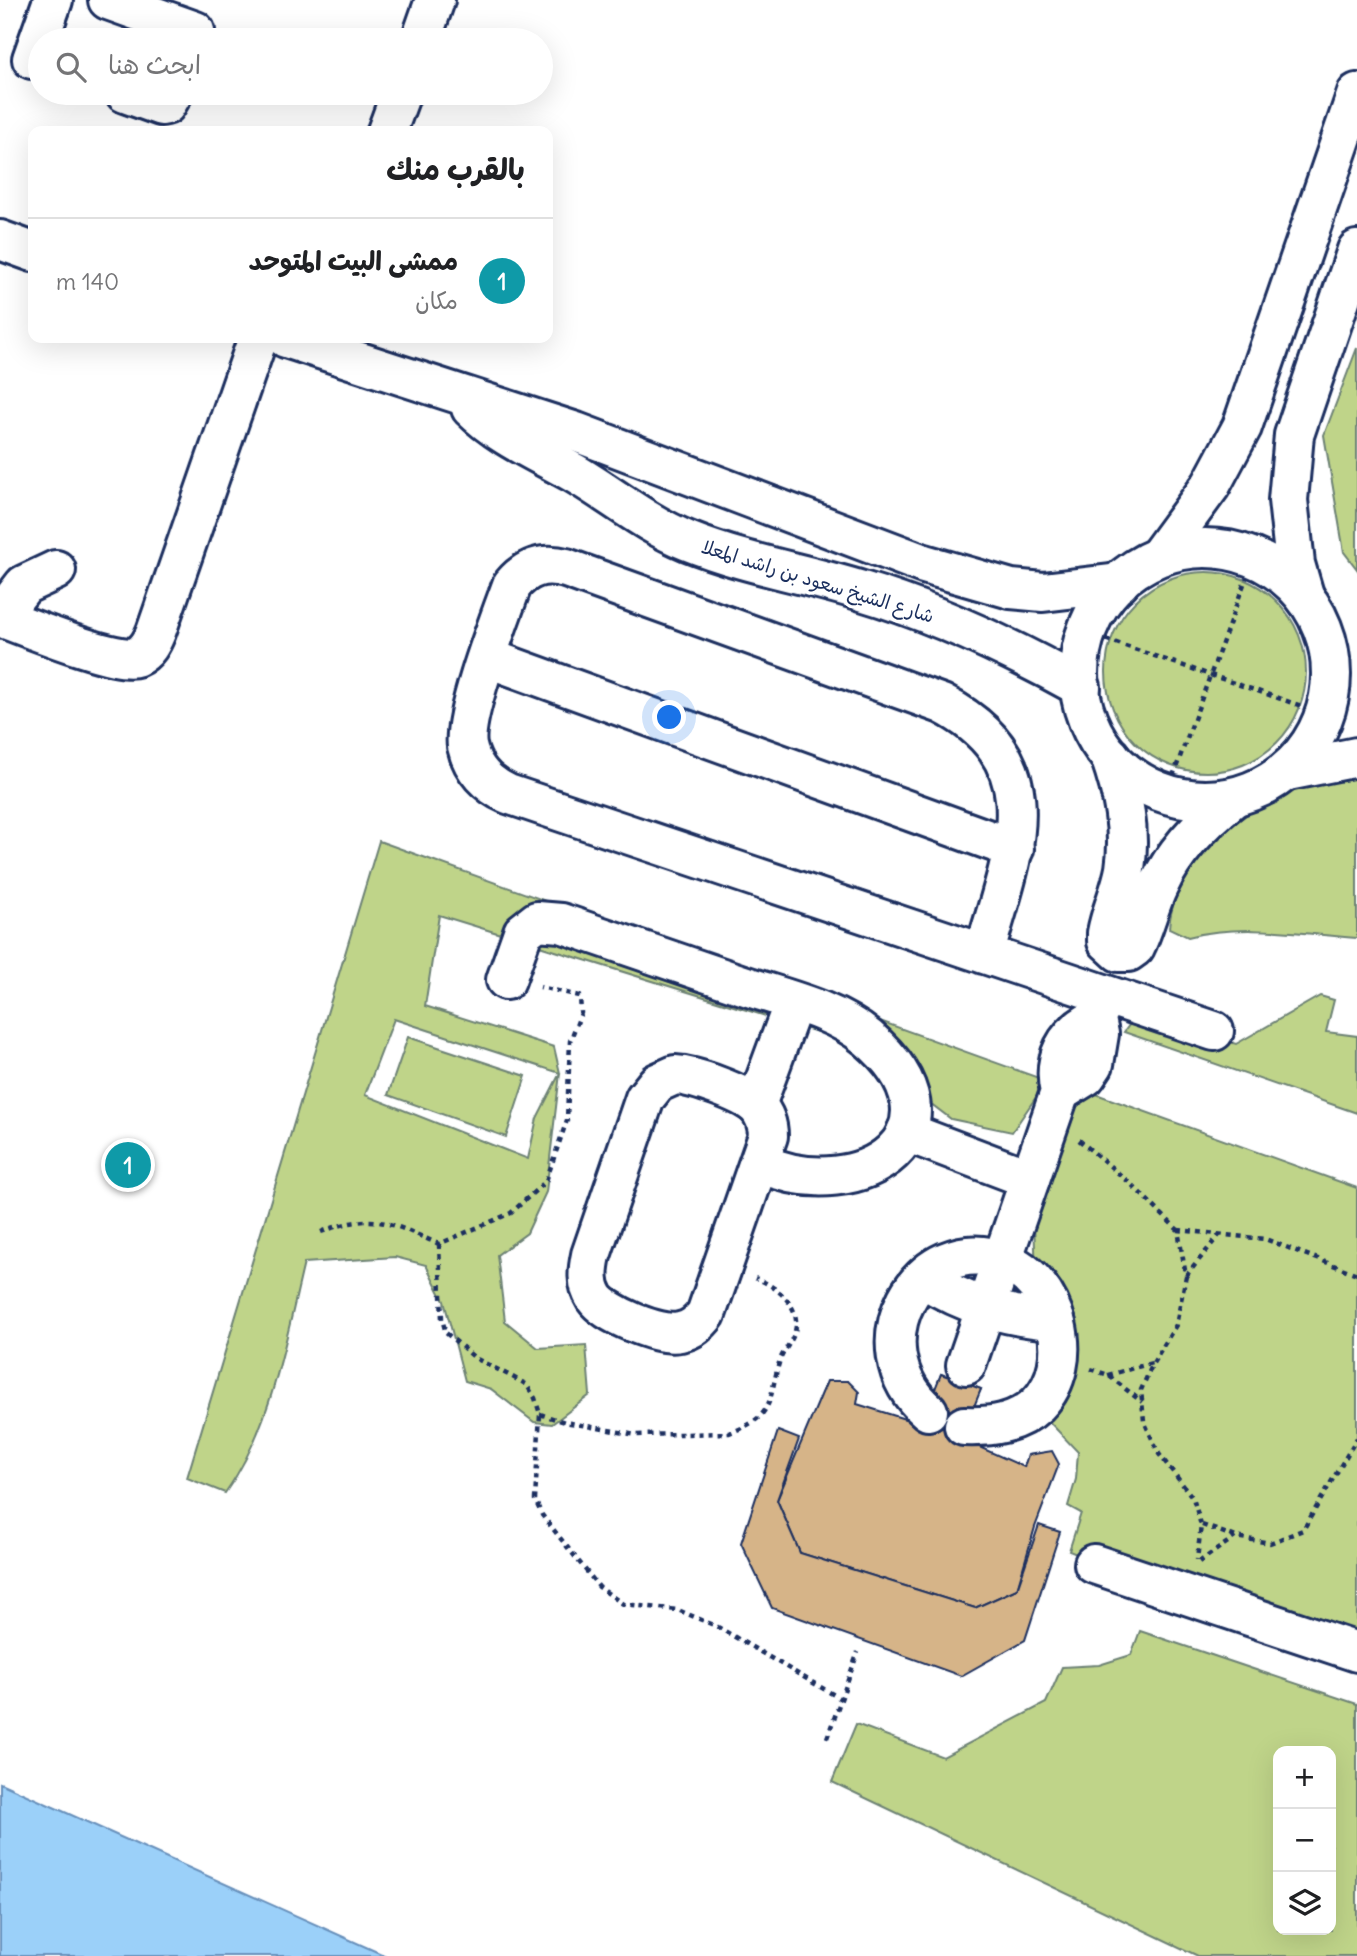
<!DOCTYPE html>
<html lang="ar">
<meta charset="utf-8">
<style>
:root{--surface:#fff;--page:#f6f6f6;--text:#202124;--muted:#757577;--line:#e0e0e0;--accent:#d1495b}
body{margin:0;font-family:Delius,"Playpen Sans Arabic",sans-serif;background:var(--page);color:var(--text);direction:rtl}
.controls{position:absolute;right:21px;bottom:21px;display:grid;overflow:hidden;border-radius:14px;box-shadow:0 7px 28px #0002}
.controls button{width:63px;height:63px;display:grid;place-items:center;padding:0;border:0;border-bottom:2px solid var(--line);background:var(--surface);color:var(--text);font:35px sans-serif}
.you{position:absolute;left:670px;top:718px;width:24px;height:24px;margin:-18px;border:5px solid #fff;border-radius:50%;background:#1a73e8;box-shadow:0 0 0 10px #1a73e833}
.badge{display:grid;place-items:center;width:46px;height:46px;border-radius:50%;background:var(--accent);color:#fff;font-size:23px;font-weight:700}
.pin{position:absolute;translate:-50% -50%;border:4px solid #fff;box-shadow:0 2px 7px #0006}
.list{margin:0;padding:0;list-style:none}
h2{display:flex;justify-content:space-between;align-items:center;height:91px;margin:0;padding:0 28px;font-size:30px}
h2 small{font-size:23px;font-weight:400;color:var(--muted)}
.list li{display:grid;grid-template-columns:46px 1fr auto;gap:21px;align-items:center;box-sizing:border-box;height:126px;padding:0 28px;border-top:2px solid var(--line)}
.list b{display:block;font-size:26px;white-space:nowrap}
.list p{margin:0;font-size:23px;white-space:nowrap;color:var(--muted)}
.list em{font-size:23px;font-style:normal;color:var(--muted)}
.icon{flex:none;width:38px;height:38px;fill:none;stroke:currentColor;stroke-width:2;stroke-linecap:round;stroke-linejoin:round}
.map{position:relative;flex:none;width:1357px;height:1956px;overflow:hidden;direction:ltr}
.search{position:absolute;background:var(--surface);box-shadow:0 7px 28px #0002;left:28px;top:28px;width:525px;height:77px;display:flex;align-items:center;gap:18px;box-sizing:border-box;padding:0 24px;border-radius:38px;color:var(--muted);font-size:26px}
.panel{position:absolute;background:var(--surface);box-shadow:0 7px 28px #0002;left:28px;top:126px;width:525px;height:217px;border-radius:14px;direction:rtl}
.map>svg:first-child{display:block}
</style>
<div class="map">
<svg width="1357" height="1956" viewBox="0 0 1357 1956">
<rect width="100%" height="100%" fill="#fff"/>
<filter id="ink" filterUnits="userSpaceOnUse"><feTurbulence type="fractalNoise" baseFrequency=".0143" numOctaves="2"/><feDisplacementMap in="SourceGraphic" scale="14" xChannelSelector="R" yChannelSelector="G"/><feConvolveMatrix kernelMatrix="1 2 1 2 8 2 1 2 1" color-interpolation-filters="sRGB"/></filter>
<g filter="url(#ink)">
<!-- green -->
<g fill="#bfd489" stroke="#6d8274" stroke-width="2" fill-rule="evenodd">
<path d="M1357,348V569L1344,552L1324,435Z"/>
<circle cx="1206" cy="672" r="100"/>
<path d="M1357,766V938C1301,934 1242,923 1188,937L1169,928C1175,845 1283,781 1357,766Z"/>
<path d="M379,841L1047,1081L1012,1132L951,1119L850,1042L439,915L425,1006L554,1047L560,1073L546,1192L527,1233L497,1255L505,1321L538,1348L586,1345L590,1395L552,1424L534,1422L491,1389L465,1381L444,1301L426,1265L395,1257L304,1263C285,1341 272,1427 225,1493L187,1478ZM394,1019L560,1073L537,1118L528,1159L365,1095Z"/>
<path d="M1320,996L1334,1000L1326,1032L1357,1036V1113L1124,1032L1138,1013L1236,1044Z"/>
<path d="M408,1037L526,1076L506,1137L388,1095Z"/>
<path d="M1071,1085L1357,1188V1666L1069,1551L1081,1513L1068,1506L1076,1479L1078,1452L1041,1413L1034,1221Z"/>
<path d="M1140,1631L1357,1704V1956H1198L832,1782L856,1724L943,1757L1046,1703L1062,1667L1099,1665L1131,1655ZM1278,1751H1331V1930H1278Z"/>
</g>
<!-- water -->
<path fill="#9bd0f9" stroke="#6890bb" stroke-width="2" d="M0,1783L386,1956H0Z"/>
<!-- building -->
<g fill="#d6b488" stroke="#1b2f5e" stroke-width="2">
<path d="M941,1374L981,1389L964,1426L955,1488L981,1498L968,1543L916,1565L878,1548L855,1500L869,1463L897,1471L928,1411Z"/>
<path d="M941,1374L981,1389L961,1439L1024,1467L1028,1455L1052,1451L1059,1464L1035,1527L1017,1589L975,1608L800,1553L777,1500L827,1381H848L859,1392L857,1404L921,1424Z"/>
<path d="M778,1431L799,1439L777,1500L800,1553L975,1608L1017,1589L1039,1525L1060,1532L1025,1640L961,1676L772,1608L741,1543Z"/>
</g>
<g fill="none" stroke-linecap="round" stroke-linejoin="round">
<defs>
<g id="minor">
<path d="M108,0L195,31"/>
<path d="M421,40L435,0"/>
<path d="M32,59L53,0"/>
<path d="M125,93L161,106L166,105L173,93"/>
<path d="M387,131L401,93"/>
<path d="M0,240L33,252"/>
<path d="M286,338L576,432L924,564L1011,589L1043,592L1119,583"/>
<path d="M471,408C500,437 539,453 574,473C613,496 646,524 688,541C745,564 804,573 862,591C939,614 1011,648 1081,687"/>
<circle cx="1205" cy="674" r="126"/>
<path d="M1159,556L1211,485L1242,427L1357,93"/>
<path d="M1304,595L1295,564L1288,500L1294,435L1357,250"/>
<path d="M0,616L24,585L56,570"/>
<path d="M0,617C24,626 117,664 136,657C147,652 152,642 156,632L258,338"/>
<path d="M488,658L1014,849"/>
<path d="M1110,756C1123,793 1131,830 1125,869C1121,891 1111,911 1107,933V941L1119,952H1128L1135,947C1145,927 1149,905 1159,885C1175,850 1203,822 1233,798"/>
<path d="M1287,771L1357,757"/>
<path d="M984,954C1011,858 1056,763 942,704L566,568C543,562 527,567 512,585C500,618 462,716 467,746C472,769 488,785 508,794L1214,1031"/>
<path d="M506,980L523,932L537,921L561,923C620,943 678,963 737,983C780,998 832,1008 868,1038C974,1129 863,1209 760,1163"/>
<path d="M675,1075C695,1076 742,1093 757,1106C765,1115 768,1125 768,1136L706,1314C699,1323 692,1330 680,1332C660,1337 606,1314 595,1298C586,1284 588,1269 591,1255L645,1098L657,1083Z"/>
<path d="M1060,1092L1086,1076L1094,1064L1099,1034L1096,1019L1103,997"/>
<path d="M756,1105L794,1002"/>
<path d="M906,1132L1030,1179"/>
<path d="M923,1278C965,1304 1006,1317 1055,1320"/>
<path d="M966,1365L1060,1092C1052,1059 1065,1033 1096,1019"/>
<path d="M928,1411C854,1347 919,1229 1004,1261C1057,1281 1079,1362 1038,1404C1017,1424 991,1427 964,1426"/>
<path d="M1094,1564L1357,1652"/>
</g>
</defs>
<!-- minor casing -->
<use href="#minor" stroke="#1b2f5e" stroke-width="44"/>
<!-- path -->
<g stroke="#1b2f5e" stroke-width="4.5" stroke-dasharray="5 5" stroke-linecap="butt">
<path d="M1087,633L1325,714"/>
<path d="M1166,795L1254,557"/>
<path d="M1079,1140L1130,1183L1178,1230L1186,1276L1176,1325L1153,1363L1141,1390L1144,1421L1159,1454L1193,1498L1201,1525L1197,1560"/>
<path d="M1178,1230L1265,1239L1357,1274"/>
<path d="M321,1232C375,1211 389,1223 439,1244L511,1213L546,1181L567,1120L570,1041L581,1013L580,996L540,987"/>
<path d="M439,1244L442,1319L446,1333L475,1358L526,1384L535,1398L540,1414L535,1500L542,1515L599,1587L623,1604L678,1610L716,1626L841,1699"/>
<path d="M1186,1276L1220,1234"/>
<path d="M1091,1369L1108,1375L1142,1402"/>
<path d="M1108,1375L1152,1363"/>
<path d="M540,1414L565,1422L636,1435L729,1433C775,1417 768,1401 779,1363C782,1352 790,1345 794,1334C804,1308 777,1286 755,1278"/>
<path d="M1202,1525L1236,1537L1270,1543L1303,1530L1357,1438"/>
<path d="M1199,1562L1235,1537"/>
<path d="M827,1738L858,1652"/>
</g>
<!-- minor -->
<use href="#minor" stroke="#fff" stroke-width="38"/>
</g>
</g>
<g text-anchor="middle" stroke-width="6" stroke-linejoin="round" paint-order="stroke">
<!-- street labels -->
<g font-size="19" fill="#1b2f5e" stroke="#fff">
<text transform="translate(818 581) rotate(17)" y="7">شارع الشيخ سعود بن راشد المعلا</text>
</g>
</g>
</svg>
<div class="controls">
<button>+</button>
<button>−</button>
<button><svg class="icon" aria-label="layers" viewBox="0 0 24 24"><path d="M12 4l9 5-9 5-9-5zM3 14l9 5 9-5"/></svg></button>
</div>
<div class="you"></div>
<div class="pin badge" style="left:128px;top:1165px;background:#0f9aa8">1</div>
<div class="search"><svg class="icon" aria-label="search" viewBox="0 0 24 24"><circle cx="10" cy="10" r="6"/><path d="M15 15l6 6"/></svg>ابحث هنا</div>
<section class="panel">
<h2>بالقرب منك<small></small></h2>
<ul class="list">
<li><span class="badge" style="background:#0f9aa8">1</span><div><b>ممشى البيت المتوحد</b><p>مكان</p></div><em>140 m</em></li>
</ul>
</section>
</div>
